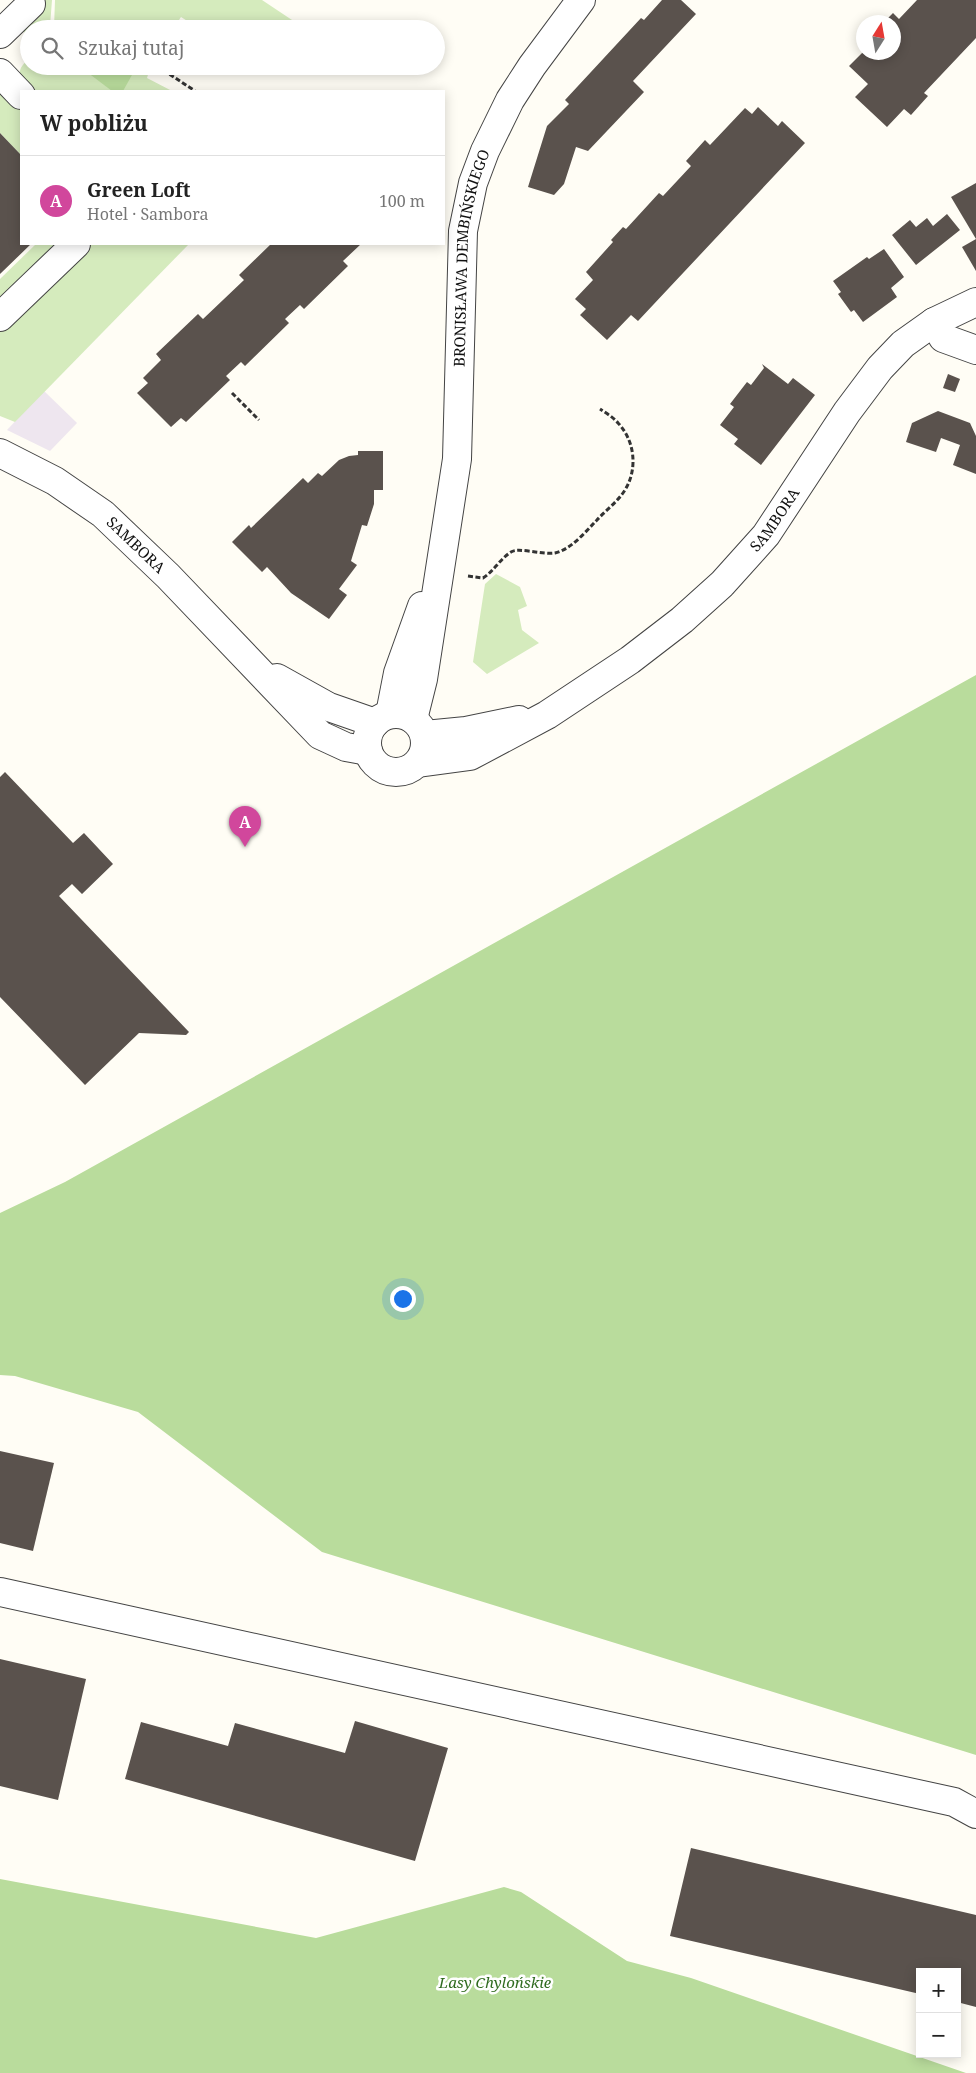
<!DOCTYPE html>
<html lang="pl">
<meta charset="utf-8">
<style>
:root{--surface:#fff;--page:#f2f2f2;--text:#222;--muted:#767676;--line:#e0e0e0;--accent:#c4262e}
body{margin:0;font-family:"Noto Serif",serif;background:var(--page);color:var(--text)}
.controls{position:absolute;right:15px;bottom:15px;display:grid;overflow:hidden;border-radius:0px;box-shadow:0 2px 12px #0003}
.controls button{width:45px;height:45px;display:grid;place-items:center;padding:0;border:0;border-bottom:1px solid var(--line);background:var(--surface);color:var(--text);font:25px sans-serif}
.compass{position:absolute;left:856px;top:15px;width:45px;height:45px;border-radius:50%;background:var(--surface);box-shadow:0 2px 12px #0003;rotate:11deg}
.you{position:absolute;left:402px;top:1298px;width:18px;height:18px;margin:-12px;border:4px solid #fff;border-radius:50%;background:#1a73e8;box-shadow:0 0 0 8px #1a73e833}
.badge{display:grid;place-items:center;width:32px;height:32px;border-radius:50%;background:var(--accent);color:#fff;font-size:16px;font-weight:700}
.pin{position:absolute;translate:-50% -41px;filter:drop-shadow(0 1px 2px #0008)}
.pin::after{content:'';position:absolute;top:26px;width:18px;height:15px;background:inherit;clip-path:polygon(0 0,100% 0,50% 100%)}
.list{margin:0;padding:0;list-style:none}
h2{display:flex;justify-content:space-between;align-items:center;height:65px;margin:0;padding:0 20px;font-size:21px}
h2 small{font-size:16px;font-weight:400;color:var(--muted)}
.list li{display:grid;grid-template-columns:32px 1fr auto;gap:15px;align-items:center;box-sizing:border-box;height:90px;padding:0 20px;border-top:1px solid var(--line)}
.list b{display:block;font-size:19px;white-space:nowrap}
.list p{margin:0;font-size:16px;white-space:nowrap;color:var(--muted)}
.list em{font-size:16px;font-style:normal;color:var(--muted)}
.icon{flex:none;width:28px;height:28px;fill:none;stroke:currentColor;stroke-width:2;stroke-linecap:round;stroke-linejoin:round}
.map{position:relative;flex:none;width:976px;height:2073px;overflow:hidden}
.search{position:absolute;background:var(--surface);box-shadow:0 2px 12px #0003;left:20px;top:20px;width:425px;height:55px;display:flex;align-items:center;gap:12px;box-sizing:border-box;padding:0 18px;border-radius:28px;color:var(--muted);font-size:19px}
.panel{position:absolute;background:var(--surface);box-shadow:0 2px 12px #0003;left:20px;top:90px;width:425px;height:155px;border-radius:0px}
.map>svg:first-child{display:block}
</style>
<div class="map">
<svg width="976" height="2073" viewBox="0 0 976 2073">
<rect width="100%" height="100%" fill="#fffdf5"/>
<!-- industrial -->
<path fill="#eee6ef" d="M44,391L77,423L50,451L7,430Z"/>
<!-- green -->
<g fill="#d5ebbd">
<path d="M36,0H52L50,26L54,28L55,0H262L295,22L291,29H200L181,17L173,29H29V34L23,32L45,9Z"/>
<path d="M29,59V66H140L150,68L147,78L172,91H34C22,78 12,73 29,59Z"/>
<path d="M0,88L21,109V155L0,133Z"/>
<path d="M36,244H64L0,306V279Z"/>
<path d="M90,244H189L15,422L0,416V332Z"/>
<path d="M496,574L520,587L527,606L518,610L522,630L539,643L487,674L473,662L485,584Z"/>
</g>
<!-- forest -->
<g fill="#b9dc9c">
<path d="M79,66H137L123,91H112Z"/>
<path d="M976,675V1755L322,1552L138,1412L15,1376L0,1375V1213L65,1182Z"/>
<path d="M0,1879L316,1938L504,1887L521,1892L627,1961L691,1978L966,2073H0Z"/>
</g>
<!-- building -->
<g fill="#5a524d">
<path d="M662,0H681L696,14L633,81L644,92L588,151L576,147L564,184L554,195L528,187L547,126L569,104L565,100L641,18L644,20Z"/>
<path d="M917,0H976V38L924,93L928,96L911,115L904,109L887,127L855,97L868,84L849,66L864,51V52H894V22H884L893,13L899,19Z"/>
<path d="M758,107L778,126L782,121L805,143L638,321L631,315L607,340L580,315L586,309L575,299L593,280L586,272L613,242L611,240L623,227L626,229L659,193L663,196L691,166L686,161L705,140L710,145L745,108L752,114Z"/>
<path d="M0,133L21,155V244H31L0,274Z"/>
<path d="M976,183V239L951,197Z"/>
<path d="M947,214L960,230L916,265L892,235L910,220L916,227L927,218L933,226Z"/>
<path d="M976,239V271L962,247Z"/>
<path d="M271,244H361L343,261L348,266L304,309L300,305L285,319L289,323L245,366L241,362L226,376L230,380L186,422L181,418L171,427L137,393L148,383L143,378L161,360L156,354L198,314L203,319L244,280L239,275Z"/>
<path d="M884,249L904,277L891,288L897,297L863,322L854,310L851,312L838,294L841,292L833,281L867,257L869,259Z"/>
<path d="M762,364L788,384L793,378L815,395L761,465L734,444L738,439L720,425L734,407L730,404L747,382L751,385L764,368Z"/>
<path d="M948,374L960,379L955,392L943,388Z"/>
<path d="M938,411L970,423L976,436V474L953,465L960,445L941,438L936,452L906,442L912,423Z"/>
<path d="M358,451H383V490H374V504L367,526L362,525L351,561L357,565L339,589L347,595L329,619L291,593L267,567L262,572L232,542L249,525L251,528L303,478L308,483L318,473L322,476L339,460L349,456L358,455Z"/>
<path d="M5,772L73,843L84,833L113,864L82,894L72,884L59,896L189,1032L186,1035L139,1033L85,1085L0,997V777Z"/>
<path d="M0,1451L54,1463L33,1551L0,1543Z"/>
<path d="M0,1659L86,1679L58,1800L0,1786Z"/>
<path d="M355,1721L448,1748L415,1861L125,1779L141,1722L228,1746L235,1723L345,1753Z"/>
<path d="M691,1848L976,1915V2007L957,2002V1972H920V1994L670,1936Z"/>
</g>
<g fill="none" stroke-linecap="round" stroke-linejoin="round">
<defs>
<g id="minor">
<path d="M0,34L31,4"/>
<path d="M0,73L21,95"/>
<path d="M0,317L76,244"/>
<path d="M934,322L943,338L976,350"/>
<path id="s1" d="M0,453L55,481L103,514L168,576L320,735L346,747L368,751"/>
<path d="M277,678L329,707L375,723"/>
<circle cx="396" cy="743" r="29"/>
<path d="M390,714L398,673L422,606"/>
<path id="s2" d="M413,719L423,679L457,459L463,231L473,183L485,151L510,100L532,66L581,0"/>
<path d="M425,735L466,731L519,720"/>
<path id="s3" d="M418,763L470,756L547,715L630,660L682,620L722,584L766,535L847,412L880,368L903,344L934,322L976,302"/>
<path d="M0,1592L954,1802L976,1814"/>
</g>
</defs>
<!-- minor casing -->
<use href="#minor" stroke="#444" stroke-width="30"/>
<!-- path -->
<g stroke="#333" stroke-width="3" stroke-dasharray="5 2.5" stroke-linecap="butt">
<path d="M157,66L195,91"/>
<path d="M232,393L259,420"/>
<path d="M468,576L483,578C494,571 500,559 511,552C518,547 543,555 555,553C572,549 585,532 597,520C605,511 616,503 623,493C638,472 636,442 618,423C613,417 606,413 600,409"/>
</g>
<!-- minor -->
<use href="#minor" stroke="#fff" stroke-width="28"/>
</g>
<g text-anchor="middle" stroke-width="5" stroke-linejoin="round" paint-order="stroke">
<!-- street labels -->
<g font-size="15" fill="#111" stroke="#fff">
<text dy="5" stroke="none"><textPath href="#s2" startOffset="466">BRONISŁAWA DEMBIŃSKIEGO</textPath></text>
<text dy="5" stroke="none"><textPath href="#s3" startOffset="442">SAMBORA</textPath></text>
<text dy="5" stroke="none"><textPath href="#s1" startOffset="165">SAMBORA</textPath></text>
</g>
<!-- park labels -->
<g font-size="15" font-style="italic" fill="#2f6b1f" stroke="#fff">
<text x="495" y="1988">Lasy Chylońskie</text>
</g>
</g>
</svg>
<div class="controls">
<button>+</button>
<button>−</button>
</div>
<svg class="compass" viewBox="-18 -18 36 36"><path d="M0-13l5 13h-10z" fill="#e53935"/><path d="M0 13l5-13h-10z" fill="#767676"/></svg>
<div class="you"></div>
<div class="pin badge" style="left:245px;top:847px;background:#d1479c">A</div>
<div class="search"><svg class="icon" aria-label="search" viewBox="0 0 24 24"><circle cx="10" cy="10" r="6"/><path d="M15 15l6 6"/></svg>Szukaj tutaj</div>
<section class="panel">
<h2>W pobliżu<small></small></h2>
<ul class="list">
<li><span class="badge" style="background:#d1479c">A</span><div><b>Green Loft</b><p>Hotel · Sambora</p></div><em>100 m</em></li>
</ul>
</section>
</div>
